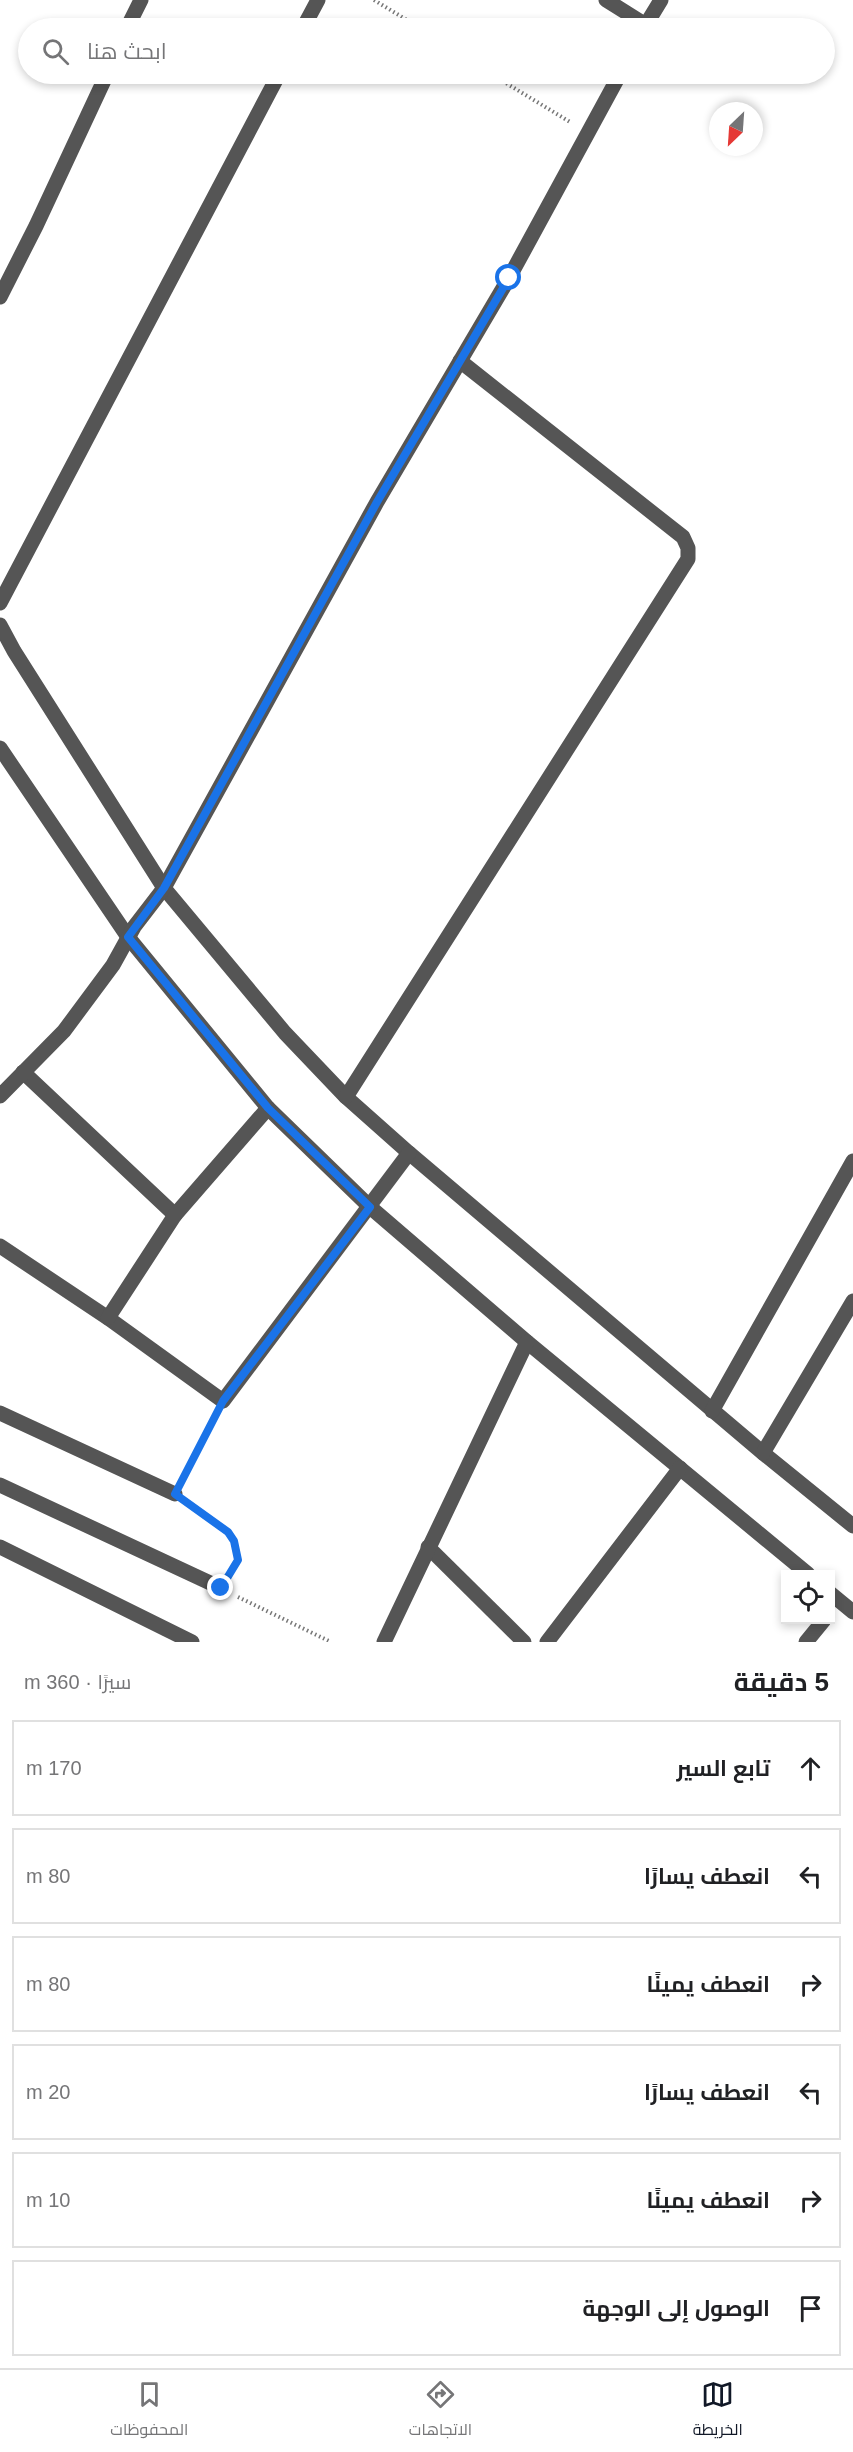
<!DOCTYPE html>
<html lang="ar">
<meta charset="utf-8">
<style>
:root{--surface:#fff;--page:#f2f2f2;--text:#202124;--muted:#757577;--line:#e0e0e0;--accent:#111827}
body{margin:0;font-family:Helvetica,Cairo,sans-serif;background:var(--page);color:var(--text);direction:rtl}
.controls{position:absolute;right:18px;bottom:18px;display:grid;overflow:hidden;border-radius:0px;box-shadow:0 3px 9px #0003}
.controls button{width:54px;height:54px;display:grid;place-items:center;padding:0;border:0;border-bottom:2px solid var(--line);background:var(--surface);color:var(--text);font:30px sans-serif}
.compass{position:absolute;left:709px;top:102px;width:54px;height:54px;border-radius:50%;background:var(--surface);box-shadow:0 3px 9px #0003;rotate:205deg}
.stop{position:absolute;width:18px;height:18px;margin:-14px;border:4px solid #1a73e8;border-radius:50%;background:#fff}
.stop.end{background:#1a73e8;border-color:#fff;box-shadow:0 2px 6px #0008}
.list{margin:0;padding:0;list-style:none}
h2{display:flex;justify-content:space-between;align-items:center;height:78px;margin:0;padding:0 24px;font-size:26px}
h2 small{font-size:20px;font-weight:400;color:var(--muted)}
.list li{display:grid;grid-template-columns:39px 1fr auto;gap:18px;align-items:center;box-sizing:border-box;height:96px;margin:0 12px 12px;padding:0 12px;border:2px solid var(--line);border-radius:0px}
.list b{display:block;font-size:22px;white-space:nowrap}
.list em{font-size:20px;font-style:normal;color:var(--muted)}
.icon{flex:none;width:33px;height:33px;fill:none;stroke:currentColor;stroke-width:2;stroke-linecap:round;stroke-linejoin:round}
.map{position:relative;flex:none;width:853px;height:1642px;overflow:hidden;direction:ltr}
.search{position:absolute;background:var(--surface);box-shadow:0 3px 9px #0003;left:18px;right:18px;top:18px;height:66px;display:flex;align-items:center;gap:15px;box-sizing:border-box;padding:0 21px;border-radius:33px;color:var(--muted);font-size:22px}
.sheet{height:726px;background:var(--surface)}
nav{display:flex;justify-content:space-around;align-items:center;box-sizing:border-box;height:84px;border-top:2px solid var(--line);background:var(--surface);font-size:16px;color:var(--muted)}
nav a{display:grid;justify-items:center;gap:3px}
nav .on{color:var(--accent)}
.map>svg:first-child{display:block}
</style>
<div class="map">
<svg width="853" height="1642" viewBox="0 0 853 1642">
<rect width="100%" height="100%" fill="#fff"/>
<g fill="none" stroke-linecap="round" stroke-linejoin="round">
<!-- path -->
<g stroke="#777" stroke-width="4" stroke-dasharray="1.5 3" stroke-linecap="butt">
<path d="M374,0L420,28"/>
<path d="M491,74L570,122"/>
<path d="M184,1475L213,1421"/>
<path d="M193,1507C216,1523 234,1530 238,1560L232,1570"/>
<path d="M238,1597L331,1642"/>
</g>
<!-- minor -->
<g stroke="#555" stroke-width="15">
<path d="M606,0L646,25"/>
<path d="M127,28L141,0"/>
<path d="M303,28L318,0"/>
<path d="M644,28L661,0"/>
<path d="M0,297L36,226L107,74"/>
<path d="M0,603L279,74"/>
<path d="M0,625L14,651L164,888L285,1033L346,1097L409,1153L763,1453L853,1526"/>
<path d="M0,748L128,937L268,1108L370,1207L527,1342L808,1574"/>
<path d="M23,1072L175,1215"/>
<path d="M0,1096L64,1031L113,965L134,927L164,888L377,502L509,278L620,74"/>
<path d="M346,1097L688,559V548L683,537L460,361"/>
<path d="M0,1246L108,1318L223,1401L409,1153"/>
<path d="M108,1318L175,1215L268,1108"/>
<path d="M712,1411L853,1161"/>
<path d="M0,1413L175,1494"/>
<path d="M763,1453L853,1301"/>
<path d="M0,1485L221,1588"/>
<path d="M0,1547L192,1642"/>
<path d="M428,1547L524,1642"/>
<path d="M830,1593L853,1612"/>
<path d="M384,1642L527,1342"/>
<path d="M547,1642L680,1468"/>
<path d="M806,1642L824,1620"/>
</g>
</g>
<g fill="none" stroke-linecap="round" stroke-linejoin="round">
<!-- route -->
<path stroke="#1a73e8" stroke-width="8" d="M221,1588L238,1560L234,1541L228,1532L175,1494L223,1401L370,1207L268,1108L128,937L164,888L377,502L509,278"/>
</g>
</svg>
<div class="controls">
<button><svg class="icon" aria-label="locate" viewBox="0 0 24 24"><circle cx="12" cy="12" r="6"/><path d="M12 2v4M12 18v4M2 12h4M18 12h4"/></svg></button>
</div>
<svg class="compass" viewBox="-18 -18 36 36"><path d="M0-13l5 13h-10z" fill="#e53935"/><path d="M0 13l5-13h-10z" fill="#757577"/></svg>
<div class="stop" style="left:509px;top:278px"></div>
<div class="stop end" style="left:221px;top:1588px"></div>
<div class="search"><svg class="icon" aria-label="search" viewBox="0 0 24 24"><circle cx="10" cy="10" r="6"/><path d="M15 15l6 6"/></svg>ابحث هنا</div>
</div>
<section class="sheet">
<h2>5 دقيقة<small>سيرًا · 360 m</small></h2>
<ul class="list">
<li><svg class="icon" aria-label="ahead" viewBox="0 0 24 24"><path d="M12 20V5M6 11l6-6 6 6"/></svg><div><b>تابع السير</b></div><em>170 m</em></li>
<li><svg class="icon" aria-label="left" viewBox="0 0 24 24"><path d="M17 20v-9H6M10 6l-5 5 5 5"/></svg><div><b>انعطف يسارًا</b></div><em>80 m</em></li>
<li><svg class="icon" aria-label="right" viewBox="0 0 24 24"><path d="M7 20v-9h11M14 6l5 5-5 5"/></svg><div><b>انعطف يمينًا</b></div><em>80 m</em></li>
<li><svg class="icon" aria-label="left" viewBox="0 0 24 24"><path d="M17 20v-9H6M10 6l-5 5 5 5"/></svg><div><b>انعطف يسارًا</b></div><em>20 m</em></li>
<li><svg class="icon" aria-label="right" viewBox="0 0 24 24"><path d="M7 20v-9h11M14 6l5 5-5 5"/></svg><div><b>انعطف يمينًا</b></div><em>10 m</em></li>
<li><svg class="icon" aria-label="arrive" viewBox="0 0 24 24"><path d="M6 21V4h12l-3 4 3 4H6"/></svg><div><b>الوصول إلى الوجهة</b></div></li>
</ul>
</section>
<nav>
<a class="on"><svg class="icon" aria-label="map" viewBox="0 0 24 24"><path d="M3 6l6-2 6 2 6-2v14l-6 2-6-2-6 2zM9 4v14M15 6v14"/></svg>الخريطة</a>
<a><svg class="icon" aria-label="directions" viewBox="0 0 24 24"><path d="M12 3l9 9-9 9-9-9zM9 14v-3h6M13 9l2 2-2 2"/></svg>الاتجاهات</a>
<a><svg class="icon" aria-label="saved" viewBox="0 0 24 24"><path d="M7 4h10v16l-5-4-5 4z"/></svg>المحفوظات</a>
</nav>
